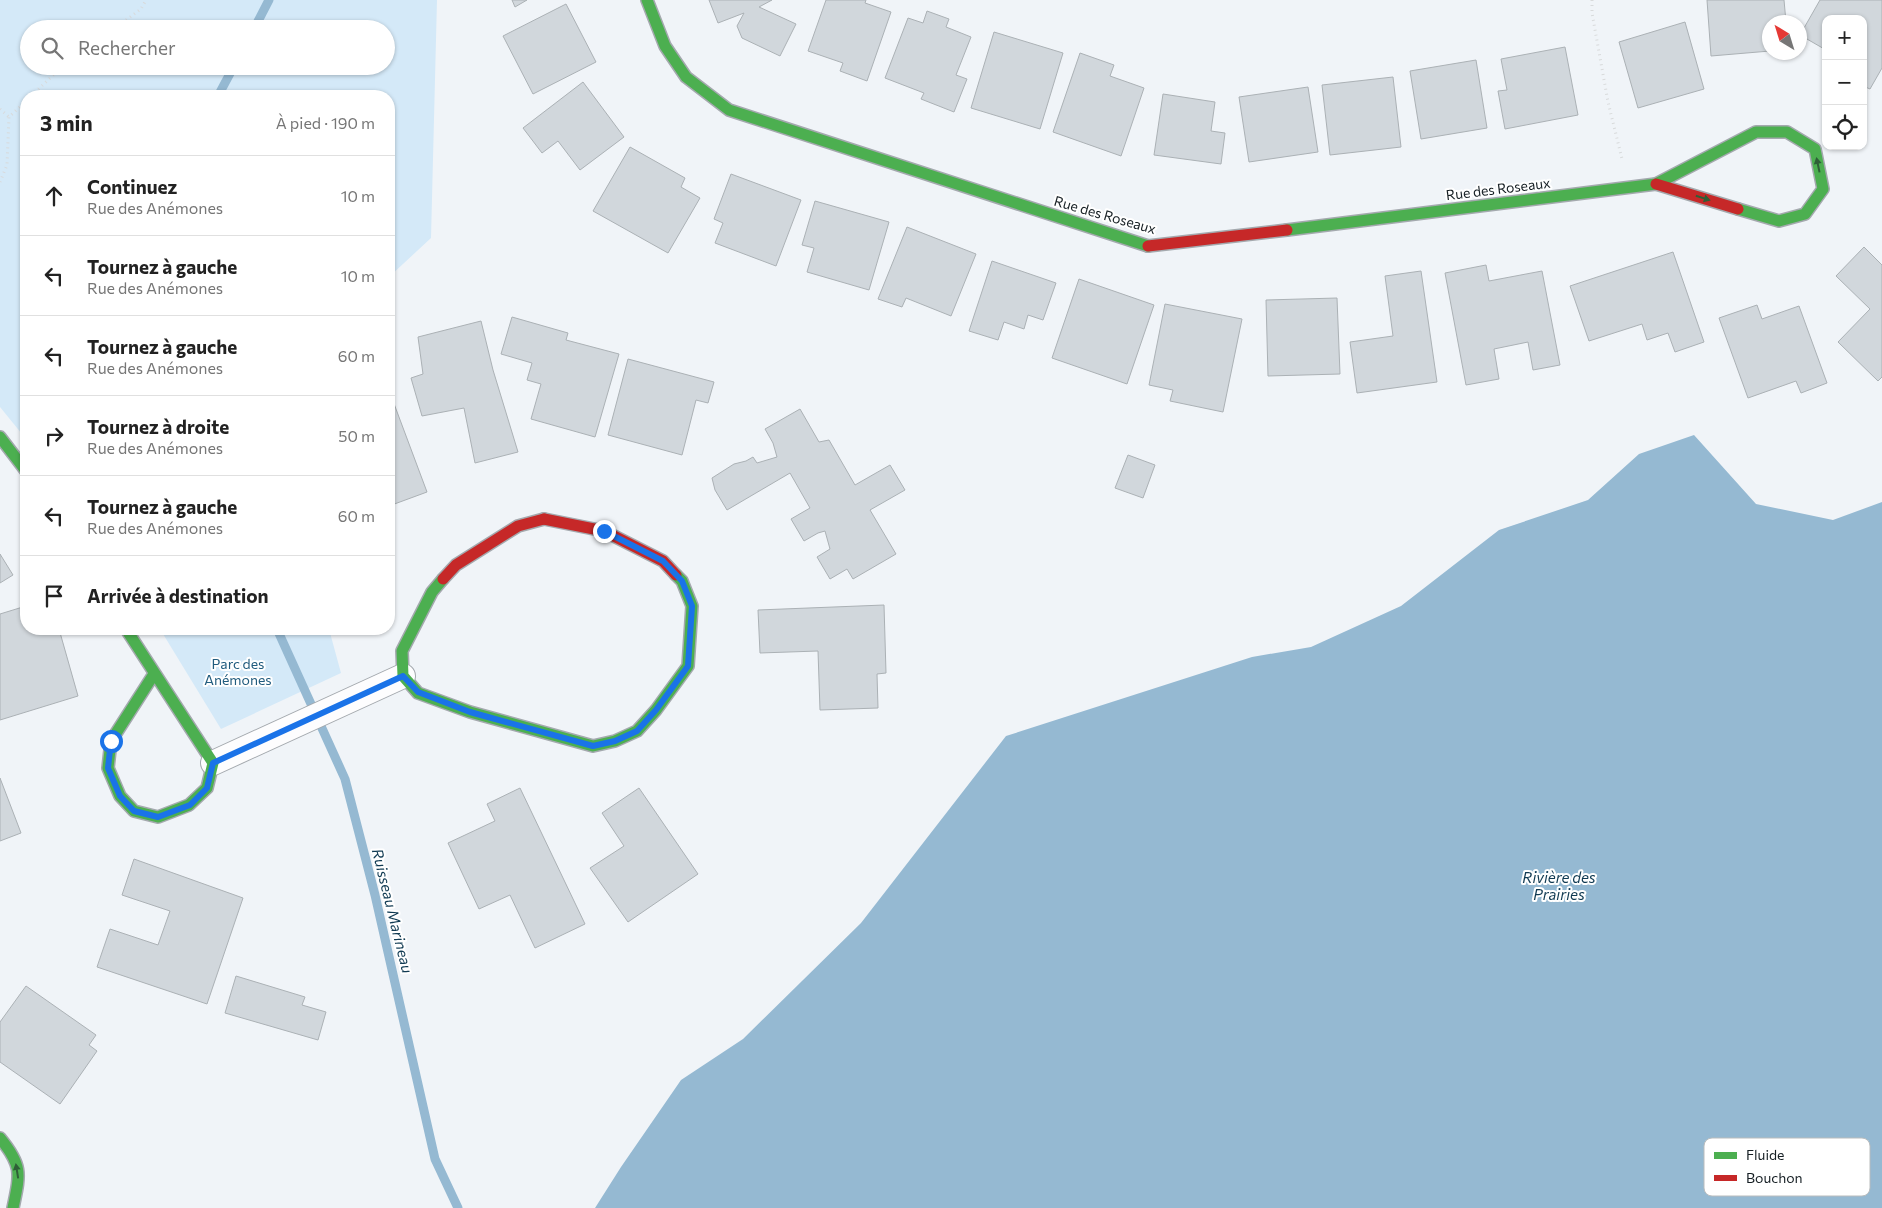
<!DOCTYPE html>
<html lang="fr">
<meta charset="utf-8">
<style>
:root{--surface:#fff;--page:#f6f6f6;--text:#222;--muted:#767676;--line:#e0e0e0}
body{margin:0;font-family:Commissioner,sans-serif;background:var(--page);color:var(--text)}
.controls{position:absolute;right:15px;top:15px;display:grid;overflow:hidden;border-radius:10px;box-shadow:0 1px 4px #0004}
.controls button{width:45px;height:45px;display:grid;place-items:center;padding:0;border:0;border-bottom:1px solid var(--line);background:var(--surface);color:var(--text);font:25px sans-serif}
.compass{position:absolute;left:1762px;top:15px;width:45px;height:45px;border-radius:50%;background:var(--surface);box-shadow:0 1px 4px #0004;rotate:322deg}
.stop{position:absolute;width:15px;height:15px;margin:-11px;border:4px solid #1a73e8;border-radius:50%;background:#fff}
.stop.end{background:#1a73e8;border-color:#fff;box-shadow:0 1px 5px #0008}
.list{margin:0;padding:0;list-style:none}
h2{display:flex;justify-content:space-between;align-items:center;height:65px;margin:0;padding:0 20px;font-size:21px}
h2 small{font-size:16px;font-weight:400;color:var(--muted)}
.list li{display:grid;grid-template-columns:32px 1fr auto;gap:15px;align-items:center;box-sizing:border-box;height:80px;padding:0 20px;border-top:1px solid var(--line)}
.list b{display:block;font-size:19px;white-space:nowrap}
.list p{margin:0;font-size:16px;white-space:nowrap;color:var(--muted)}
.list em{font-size:16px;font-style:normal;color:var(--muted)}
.icon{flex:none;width:28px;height:28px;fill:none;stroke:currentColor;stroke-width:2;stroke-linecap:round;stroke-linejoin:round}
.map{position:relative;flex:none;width:1882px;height:1208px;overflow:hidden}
.search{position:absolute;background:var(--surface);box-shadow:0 1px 4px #0004;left:20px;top:20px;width:375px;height:55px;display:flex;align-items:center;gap:12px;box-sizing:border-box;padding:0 18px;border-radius:28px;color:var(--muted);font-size:19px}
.panel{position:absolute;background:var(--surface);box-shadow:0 1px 4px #0004;left:20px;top:90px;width:375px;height:545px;border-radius:20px}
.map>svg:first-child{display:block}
</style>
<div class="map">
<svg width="1882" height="1208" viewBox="0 0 1882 1208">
<rect width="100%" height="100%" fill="#f0f4f8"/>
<!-- green -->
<g fill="#d4e9f8" fill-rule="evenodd">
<path d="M0,0H437L431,238L389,277V96H26V439L0,407ZM29,29H386V66H29Z"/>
<path d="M160,629H329L341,673L221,729Z"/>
</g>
<!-- water -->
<path fill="#95b9d2" d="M1694,435L1756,504L1833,520L1882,502V1208H595L621,1167L681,1080L743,1039L861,923L1006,736L1252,657L1311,647L1401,606L1499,530L1588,500L1639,454Z"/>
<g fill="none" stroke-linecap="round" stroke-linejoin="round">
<!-- stream -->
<g stroke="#95b9d2" stroke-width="9">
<path d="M254,29L269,0"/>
<path d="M218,96L234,66"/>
<path d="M277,629L345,779L375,895L435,1159L458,1208"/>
</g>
</g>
<!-- building -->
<g fill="#d1d7dc" stroke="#abb1b5">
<path d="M512,0H527L515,7Z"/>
<path d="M709,0H772L759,7L796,24L780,56L742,38L737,26L744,13L718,23Z"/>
<path d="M826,0H866L865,3L891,12L867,81L840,71L843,63L808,51Z"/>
<path d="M1707,0H1784L1786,22H1770V51L1711,56Z"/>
<path d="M1820,0H1882V68L1870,89L1863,86V19H1826V50L1800,35Z"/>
<path d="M566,4L596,62L533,94L503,36Z"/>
<path d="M927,11L949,19L946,27L971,37L956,75L967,79L954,112L921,99L924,93L885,78L908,18L923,23Z"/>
<path d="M1685,22L1704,89L1638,108L1619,42Z"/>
<path d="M994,32L1063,53L1040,129L971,108Z"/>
<path d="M1565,47L1578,115L1505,129L1498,91L1507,90L1501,59Z"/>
<path d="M1080,53L1114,65L1110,76L1144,88L1121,156L1053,132Z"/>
<path d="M1476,60L1487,128L1421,139L1410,71Z"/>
<path d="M1393,77L1401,147L1330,155L1322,85Z"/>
<path d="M583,82L624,137L580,170L558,141L542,153L523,128Z"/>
<path d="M1308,87L1318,152L1249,162L1239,97Z"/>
<path d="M1163,94L1215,102L1211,131L1225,133L1221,164L1154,155Z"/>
<path d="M630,147L685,178L681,187L700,198L668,253L593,211Z"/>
<path d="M731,174L801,200L776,266L715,243L723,223L714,219Z"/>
<path d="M815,201L889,222L869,290L807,272L814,248L802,245Z"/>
<path d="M907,227L976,254L951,316L906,298L902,307L878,299Z"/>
<path d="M1864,247L1882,265V377L1878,381L1838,342L1870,309L1836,276Z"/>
<path d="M1673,252L1704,342L1675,352L1668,333L1647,340L1642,324L1589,341L1570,286Z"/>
<path d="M992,261L1056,283L1043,320L1028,315L1024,329L1004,322L998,340L969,331Z"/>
<path d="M1486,265L1489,281L1542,271L1560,365L1533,370L1528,342L1494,349L1499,379L1466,385L1445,273Z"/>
<path d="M1421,271L1437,382L1357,393L1350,342L1393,336L1385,276Z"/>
<path d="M1079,279L1154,305L1127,384L1052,358Z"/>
<path d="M1337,298L1340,374L1268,376L1266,300Z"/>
<path d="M1165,304L1242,319L1223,412L1170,401L1173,390L1149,385Z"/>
<path d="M1757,305L1762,319L1799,306L1827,383L1801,393L1796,381L1748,398L1719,318Z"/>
<path d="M512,317L568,333L566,340L619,354L595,437L531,419L541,384L527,380L532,363L501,354Z"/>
<path d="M481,321L493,370L518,452L475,463L464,408L422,416L411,378L423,374L418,337Z"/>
<path d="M628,359L714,382L708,403L696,400L682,455L608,435Z"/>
<path d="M390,393L427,492L389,506V394Z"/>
<path d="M800,409L819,442L829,440L855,485L890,465L905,490L870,510L896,554L853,579L847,569L830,579L817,557L830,549L825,531L818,533L804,541L791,519L810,508L790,473L727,510L715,490L712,478L734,464L746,461L753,457L757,463L777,457L773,443L765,429Z"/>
<path d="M1128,455L1155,465L1143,498L1115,488Z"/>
<path d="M0,554L13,575L0,583Z"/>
<path d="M884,605L886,673L877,674L878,708L820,710L818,651L760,653L758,610Z"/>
<path d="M26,606V629H59L78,696L0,720V614Z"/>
<path d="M0,778L21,833L0,841Z"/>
<path d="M520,788L585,924L535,948L510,895L479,909L448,843L495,821L487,804Z"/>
<path d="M639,788L698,874L628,922L590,868L624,846L602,813Z"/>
<path d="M134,859L243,898L207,1004L97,967L110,929L158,945L170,911L122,895Z"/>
<path d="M236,976L305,997L302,1005L326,1012L318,1040L225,1013Z"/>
<path d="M26,986L96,1035L89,1045L97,1051L60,1104L0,1062V1022Z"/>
</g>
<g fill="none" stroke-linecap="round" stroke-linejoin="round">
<defs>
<path id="street" d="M213,763L403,676"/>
<g id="fast">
<path d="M647,0L665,46L686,77L729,110L1148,246"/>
<path d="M1287,230L1656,184L1756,132H1787L1815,149L1823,189L1805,214L1779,221L1738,209"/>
<path d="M0,437L26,471"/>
<path d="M443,579L432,592L402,651L403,676L418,693L470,712L593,746L615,741L637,731L656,710L688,666L692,606L682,581L676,575"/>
<path d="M126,629L213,763L207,788L189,805L158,817L134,811L120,796L108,768L111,741L154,674"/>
<path d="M0,1138C23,1166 20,1174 13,1208"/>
</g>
<g id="jam">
<path d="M1656,184L1738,209"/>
<path d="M1148,246L1287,230"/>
<path d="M544,519L604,531L663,561L676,575"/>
<path d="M443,579L456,565L518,526L544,519"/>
</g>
</defs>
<!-- street casing -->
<use href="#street" stroke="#a4a9ae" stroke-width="26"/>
<!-- fast casing -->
<use href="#fast" stroke="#a4a9ae" stroke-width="14"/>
<!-- jam casing -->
<use href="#jam" stroke="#a4a9ae" stroke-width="14"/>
<!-- path -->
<g stroke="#d8dadb" stroke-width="3" stroke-dasharray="1 4" stroke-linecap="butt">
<path d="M1592,0V13L1608,102L1622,159"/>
<path d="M114,29L141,9L146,0"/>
<path d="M31,96L63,66"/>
<path d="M0,109L9,117"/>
<path d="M0,182L7,165L9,117L26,101"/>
</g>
<!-- street -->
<use href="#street" stroke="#fdfdfe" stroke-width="24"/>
<!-- fast -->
<use href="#fast" stroke="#4caf50" stroke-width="11"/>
<!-- jam -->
<use href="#jam" stroke="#c62828" stroke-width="11"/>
</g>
<!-- one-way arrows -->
<defs><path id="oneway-solid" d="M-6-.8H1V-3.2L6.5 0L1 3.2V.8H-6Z" transform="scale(1.25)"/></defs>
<g fill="#2e5f37">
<use href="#oneway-solid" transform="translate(1818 165) rotate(-102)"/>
<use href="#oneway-solid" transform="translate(1703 198) rotate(17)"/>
<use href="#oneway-solid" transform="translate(17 1171) rotate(-99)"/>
</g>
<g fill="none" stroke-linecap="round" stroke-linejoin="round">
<!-- route -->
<path stroke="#1a73e8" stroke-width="6" d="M111,741L108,768L120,796L134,811L158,817L190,805L207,788L213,763L403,676L418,692L470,712L593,746L615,741L637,731L656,710L688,666L692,606L682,581L663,561L604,531"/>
</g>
<g text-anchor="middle" stroke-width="4" stroke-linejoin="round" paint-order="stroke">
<!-- street labels -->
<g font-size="14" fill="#151e23" stroke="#fff">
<text transform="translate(1498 189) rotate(-7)" y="5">Rue des Roseaux</text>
<text transform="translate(1105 215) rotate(16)" y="5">Rue des Roseaux</text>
</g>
<!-- park labels -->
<g font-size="14" fill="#215c7e" stroke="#fff">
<text x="238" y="669">Parc des<tspan x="238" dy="16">Anémones</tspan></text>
</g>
<!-- water labels -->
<g font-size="15" font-style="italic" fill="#103a52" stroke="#fff">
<text x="1559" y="883">Rivière des<tspan x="1559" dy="17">Prairies</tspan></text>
<text transform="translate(392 911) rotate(76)" y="5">Ruisseau Marineau</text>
</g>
</g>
<!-- legend -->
<rect x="1704" y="1138" width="166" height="58" rx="8" fill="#fff" stroke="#b9bcbd" stroke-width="1"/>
<rect x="1714" y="1152" width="23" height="7" fill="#4caf50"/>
<rect x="1714" y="1175" width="23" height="6" fill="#c62828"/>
<g font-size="14" fill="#151e23">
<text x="1746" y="1160">Fluide</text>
<text x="1746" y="1183">Bouchon</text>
</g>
</svg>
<div class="controls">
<button>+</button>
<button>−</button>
<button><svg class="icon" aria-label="locate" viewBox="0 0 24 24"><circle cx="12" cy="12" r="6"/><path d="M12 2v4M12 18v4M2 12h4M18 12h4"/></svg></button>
</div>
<svg class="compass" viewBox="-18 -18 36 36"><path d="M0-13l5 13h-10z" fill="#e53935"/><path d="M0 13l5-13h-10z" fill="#767676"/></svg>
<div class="stop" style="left:111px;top:741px"></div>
<div class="stop end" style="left:604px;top:531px"></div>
<div class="search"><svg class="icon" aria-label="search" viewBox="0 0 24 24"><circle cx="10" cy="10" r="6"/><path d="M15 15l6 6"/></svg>Rechercher</div>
<section class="panel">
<h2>3 min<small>À pied · 190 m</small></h2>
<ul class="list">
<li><svg class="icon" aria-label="ahead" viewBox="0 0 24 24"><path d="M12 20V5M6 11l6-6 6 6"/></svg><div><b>Continuez</b><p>Rue des Anémones</p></div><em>10 m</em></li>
<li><svg class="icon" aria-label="left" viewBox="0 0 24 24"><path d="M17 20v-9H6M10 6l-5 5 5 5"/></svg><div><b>Tournez à gauche</b><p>Rue des Anémones</p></div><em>10 m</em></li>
<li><svg class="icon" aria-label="left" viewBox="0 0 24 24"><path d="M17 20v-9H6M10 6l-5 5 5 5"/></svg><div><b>Tournez à gauche</b><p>Rue des Anémones</p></div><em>60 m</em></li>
<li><svg class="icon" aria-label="right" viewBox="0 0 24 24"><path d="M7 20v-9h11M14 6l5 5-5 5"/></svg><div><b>Tournez à droite</b><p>Rue des Anémones</p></div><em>50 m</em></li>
<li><svg class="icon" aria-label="left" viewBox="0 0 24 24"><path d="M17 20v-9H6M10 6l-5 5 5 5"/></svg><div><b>Tournez à gauche</b><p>Rue des Anémones</p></div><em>60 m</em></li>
<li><svg class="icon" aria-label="arrive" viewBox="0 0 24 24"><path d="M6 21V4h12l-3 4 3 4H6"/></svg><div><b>Arrivée à destination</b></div></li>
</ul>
</section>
</div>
